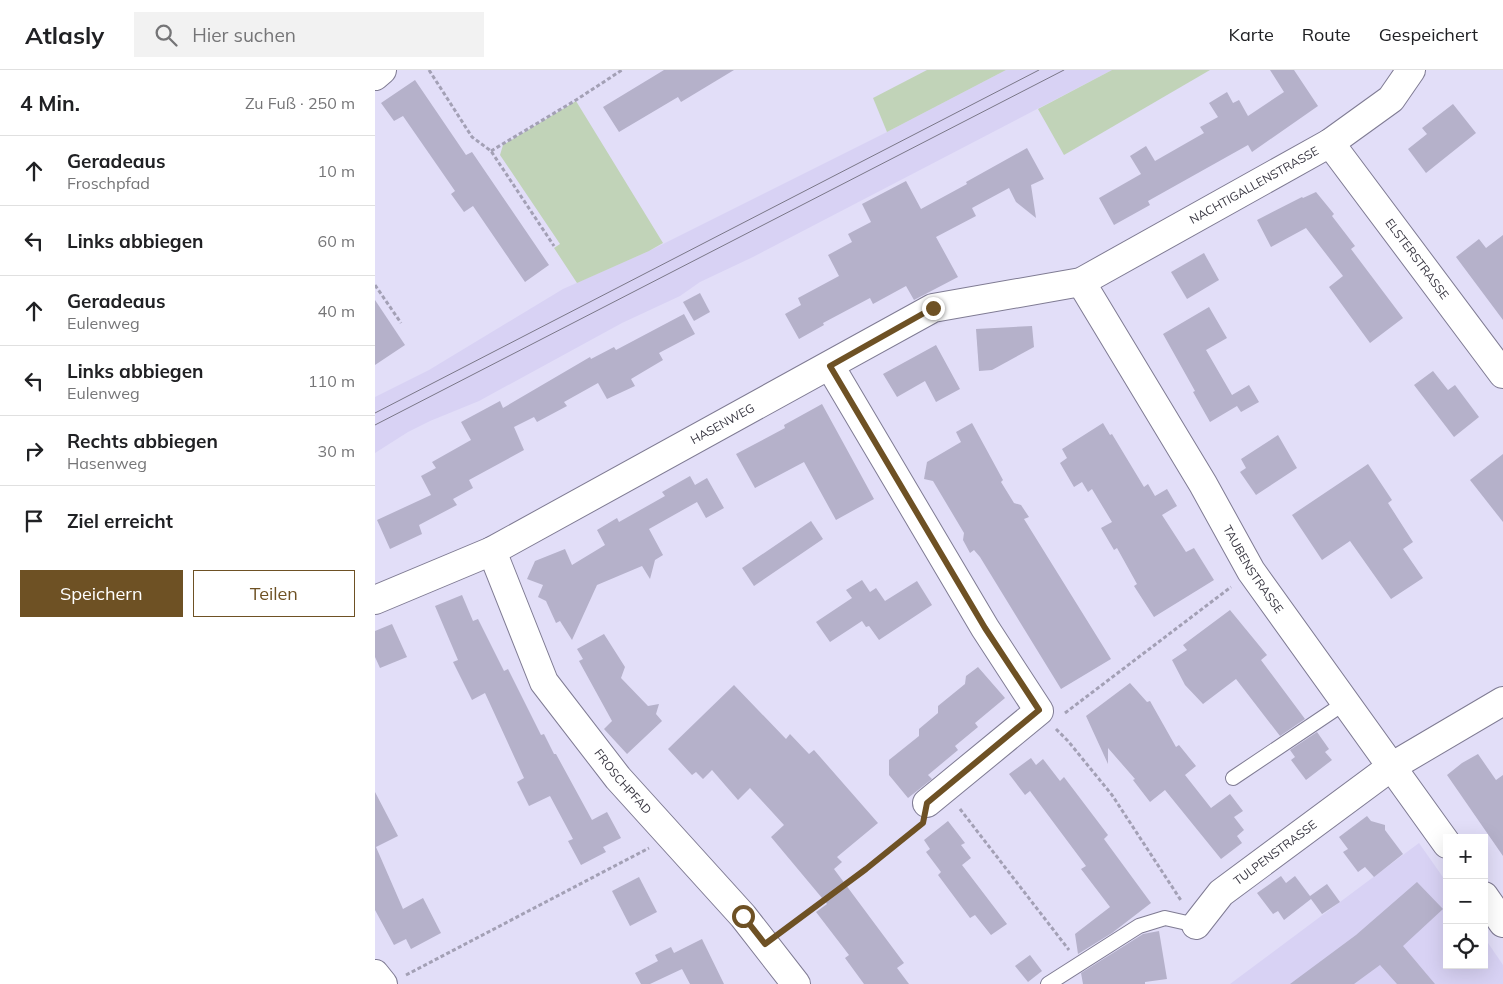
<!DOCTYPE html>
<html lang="de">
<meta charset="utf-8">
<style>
:root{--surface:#fff;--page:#f2f2f2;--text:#202124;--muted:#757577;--line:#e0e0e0;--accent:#6e5124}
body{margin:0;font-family:Mulish,sans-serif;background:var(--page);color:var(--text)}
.controls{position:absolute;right:15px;bottom:15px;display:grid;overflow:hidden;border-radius:0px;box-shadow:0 5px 20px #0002}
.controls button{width:45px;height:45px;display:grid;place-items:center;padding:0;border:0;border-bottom:1px solid var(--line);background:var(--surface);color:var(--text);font:25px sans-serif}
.stop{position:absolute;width:15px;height:15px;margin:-11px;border:4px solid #6e5124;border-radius:50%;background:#fff}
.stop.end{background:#6e5124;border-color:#fff;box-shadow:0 1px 5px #0008}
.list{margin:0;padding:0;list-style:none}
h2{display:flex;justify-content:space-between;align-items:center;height:65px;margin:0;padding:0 20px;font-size:21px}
h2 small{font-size:16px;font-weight:400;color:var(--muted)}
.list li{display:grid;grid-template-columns:32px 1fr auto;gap:15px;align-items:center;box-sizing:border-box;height:70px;padding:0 20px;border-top:1px solid var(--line)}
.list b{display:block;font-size:19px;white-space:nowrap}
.list p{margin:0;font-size:16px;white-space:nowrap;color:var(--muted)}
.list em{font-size:16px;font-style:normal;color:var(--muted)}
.actions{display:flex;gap:10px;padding:15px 20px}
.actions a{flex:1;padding:11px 0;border:1px solid var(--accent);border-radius:0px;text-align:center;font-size:18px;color:var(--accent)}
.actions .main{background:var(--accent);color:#fff}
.icon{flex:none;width:28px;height:28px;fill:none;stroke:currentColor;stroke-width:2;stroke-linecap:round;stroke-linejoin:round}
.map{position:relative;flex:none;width:1128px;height:914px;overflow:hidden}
header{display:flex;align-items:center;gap:30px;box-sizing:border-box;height:70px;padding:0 25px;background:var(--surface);border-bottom:1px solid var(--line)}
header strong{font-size:24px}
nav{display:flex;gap:28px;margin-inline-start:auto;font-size:18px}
.search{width:350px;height:45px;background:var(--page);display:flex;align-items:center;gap:12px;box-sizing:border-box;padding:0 18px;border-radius:0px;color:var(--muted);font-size:19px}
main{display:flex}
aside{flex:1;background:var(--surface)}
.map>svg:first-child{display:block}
</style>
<header>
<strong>Atlasly</strong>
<div class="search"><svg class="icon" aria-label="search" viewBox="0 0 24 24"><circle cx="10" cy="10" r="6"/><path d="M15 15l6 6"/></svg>Hier suchen</div>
<nav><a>Karte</a><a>Route</a><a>Gespeichert</a></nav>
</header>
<main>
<aside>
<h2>4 Min.<small>Zu Fuß · 250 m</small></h2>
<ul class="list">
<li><svg class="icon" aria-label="ahead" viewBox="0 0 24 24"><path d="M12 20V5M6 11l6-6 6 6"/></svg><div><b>Geradeaus</b><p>Froschpfad</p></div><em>10 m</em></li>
<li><svg class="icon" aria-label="left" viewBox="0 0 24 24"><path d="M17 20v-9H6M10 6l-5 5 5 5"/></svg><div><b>Links abbiegen</b></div><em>60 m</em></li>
<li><svg class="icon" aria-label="ahead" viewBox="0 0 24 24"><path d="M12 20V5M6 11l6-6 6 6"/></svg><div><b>Geradeaus</b><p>Eulenweg</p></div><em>40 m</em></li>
<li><svg class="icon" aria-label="left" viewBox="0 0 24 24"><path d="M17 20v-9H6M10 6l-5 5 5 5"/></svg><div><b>Links abbiegen</b><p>Eulenweg</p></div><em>110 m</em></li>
<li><svg class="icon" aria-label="right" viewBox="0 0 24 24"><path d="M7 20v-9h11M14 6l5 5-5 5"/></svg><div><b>Rechts abbiegen</b><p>Hasenweg</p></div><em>30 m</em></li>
<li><svg class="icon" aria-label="arrive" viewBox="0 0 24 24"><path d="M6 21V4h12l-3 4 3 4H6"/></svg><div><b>Ziel erreicht</b></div></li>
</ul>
<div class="actions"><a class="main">Speichern</a><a>Teilen</a></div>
</aside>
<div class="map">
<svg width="1128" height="914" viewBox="0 0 1128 914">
<rect width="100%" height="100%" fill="#e2def8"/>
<!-- built -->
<g fill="#d8d2f4">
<path d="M631,0H737L378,187L325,212L305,226L247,253L104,331L55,351L33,362L0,383V327L54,300L188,219L274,181L512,62Z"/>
<path d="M1044,773L1072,813V895H1109V867L1128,895V914H855Z"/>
</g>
<!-- green -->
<g fill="#c1d3b8">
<path d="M552,0H631L512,62L498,28Z"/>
<path d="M737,0H835L689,85L663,39Z"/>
<path d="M201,31L288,173L274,181L202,213L179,178L185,174L125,85L128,75Z"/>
</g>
<!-- building -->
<g fill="#b5b1ca">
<path d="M289,0H359L306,32L303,27L244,62L228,37Z"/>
<path d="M895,0H919L943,36L877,82L873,75L773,131L775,135L739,155L724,128L766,104L755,86L771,76L780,91L829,63L825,57L843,47L834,33L852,22L858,33L864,30L873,46L909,22Z"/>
<path d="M40,10L91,85L97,82L174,195L150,212L98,136L89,142L76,124L80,121L28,46L19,51L6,33Z"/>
<path d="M1078,34L1101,63L1051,103L1033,79L1052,64L1047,58Z"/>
<path d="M652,78L669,109L656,115L661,148L641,132L634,118L597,138L601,146L561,167L583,207L539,230L531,216L498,234L495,228L448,253L449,255L424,269L410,244L426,235L423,228L464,206L453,185L477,172L473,164L496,152L487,134L531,111L546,139L592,114L591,112Z"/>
<path d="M941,122L959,144L957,146L980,176L976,179L1028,248L995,273L954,217L968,206L931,158L896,177L882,150L927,127L928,128Z"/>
<path d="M1128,165V250L1081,187L1104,169L1111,178Z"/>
<path d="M829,183L844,210L812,229L796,202Z"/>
<path d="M325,223L335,242L319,251L308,232Z"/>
<path d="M0,230L30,275L0,295Z"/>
<path d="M834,237L852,268L831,280L857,325L874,315L884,332L866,342L862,336L835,352L818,322L820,321L788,264Z"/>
<path d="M309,244L320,264L284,283L288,290L256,309L260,316L232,329L223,313L189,332L192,336L162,352L159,347L139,357L149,380L94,410L98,418L78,429L82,435L44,455L47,464L15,479L2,450L56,425L46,406L61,398L57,392L96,370L86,352L125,331L128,338L215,287L216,289L239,277L241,280Z"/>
<path d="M657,256L659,277L617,300L604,301L601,259Z"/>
<path d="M561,275L585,319L561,332L550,311L522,327L508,304Z"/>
<path d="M1058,301L1073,320L1080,315L1104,347L1079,367L1039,315Z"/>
<path d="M447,334L499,429L461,450L429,392L380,418L361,384L410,358L409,355Z"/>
<path d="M597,353L628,410L626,412L639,433L646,435L654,447L649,449L736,589L686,619L605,487L599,480L595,483L588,470L589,463L558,411L549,409L552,392L586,372L581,362Z"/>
<path d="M728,353L735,365L737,364L769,417L773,414L780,426L792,419L802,436L787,445L811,482L819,478L839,510L779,547L759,516L762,514L742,478L739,480L726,458L737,452L717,419L713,422L707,412L699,417L685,393L692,388L687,379Z"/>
<path d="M903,365L922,398L881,425L865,402L871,398L866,389Z"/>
<path d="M1128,384V452L1095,410Z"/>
<path d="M993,394L1017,430L1013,433L1038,472L1028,479L1048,508L1016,529L975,471L947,490L917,445Z"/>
<path d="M315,406L320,415L332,408L349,438L331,448L322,432L274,459L288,485L280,490L275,509L267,496L222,515L197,570L185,551L181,553L171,531L163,527L168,515L152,509L160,491L190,479L197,495L230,475L222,460L242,448L244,452L290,426L287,422Z"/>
<path d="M436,451L448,469L379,516L367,498Z"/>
<path d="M487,510L495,522L501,518L510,531L542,511L557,535L504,570L494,556L491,557L487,551L455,572L441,552L477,528L471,520Z"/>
<path d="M87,525L98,551L103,549L129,601L133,599L166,665L169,664L179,684H181L217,750L232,742L246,768L228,777L231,782L206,795L193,771L198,769L175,726L154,736L142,712L149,708L110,623L97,630L78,592L83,590L60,536Z"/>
<path d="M855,540L892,585L886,590L930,649L905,666L861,609L828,634L810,615L797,590L812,580L808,575Z"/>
<path d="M17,554L32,587L5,598L0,587V561Z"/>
<path d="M229,564L250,597L246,608L273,636L284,634L281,644L287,651L252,684L229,659L237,651L204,591L208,589L202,579Z"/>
<path d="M603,597L630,628L600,653L603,657L580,676L583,680L553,705L557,709L533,728L514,705V690L544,666V659L563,643V636L590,614L591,606Z"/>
<path d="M755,613L772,632L775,631L801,677L804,675L821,696L810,705L836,738L855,724L868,741L859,747L869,760L862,766L867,773L846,789L790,720L775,732L758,710L760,709L733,678V694L711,646Z"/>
<path d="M359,615L411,669L415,664L434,684L439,680L503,753L462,787L467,792L459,799L529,893L522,898L534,914H489L470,888L474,885L441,842L452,834L396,767L409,755L375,718L363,730L337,700L328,709L321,702L317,705L293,679Z"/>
<path d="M942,662L954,679L950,682L957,690L931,710L916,690L920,687L915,680Z"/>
<path d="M1103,684L1121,710L1128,705V786L1072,705L1087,693Z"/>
<path d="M656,688L661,695L668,689L685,711L689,707L733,765L729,769L776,833L737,863L703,884L700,864L735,837L706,799L711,796L655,721L650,725L634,704Z"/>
<path d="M0,722L23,766L1,777L28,839L48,828L66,863L36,879L31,869L19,875L0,840Z"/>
<path d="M992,746L996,751L1010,755V760L1028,784L999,807L990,797L983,802L968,782L973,779L964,767Z"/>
<path d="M573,751L590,773L586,775L596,788L587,795L632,854L616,865L600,845L595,848L563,805L566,802L551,782L555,779L549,770Z"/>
<path d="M906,806L911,813L920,806L935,826L952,814L965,832L947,844L936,829L909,850L903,841L898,844L882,823Z"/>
<path d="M264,807L282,842L255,856L237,821Z"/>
<path d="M1042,812L1068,839L1028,876L1060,914H1022L1005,895L979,914H915L981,865Z"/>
<path d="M784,861L792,909L770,912V914H708L706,903L768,864Z"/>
<path d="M327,869L349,914H315L307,899L275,914H266L260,903L283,891L280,885L296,877L299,883Z"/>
<path d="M655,885L667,901L653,912L640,896Z"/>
</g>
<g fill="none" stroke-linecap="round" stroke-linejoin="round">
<defs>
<g id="service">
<path d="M858,708L971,632"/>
<path d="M673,914L764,856L790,848L821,855"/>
</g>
<g id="minor">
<path d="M0,6L7,0"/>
<path id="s1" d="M955,73L1128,304"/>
<path id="s2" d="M706,212L828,414L876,501L1072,774"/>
<path d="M455,296L610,558L664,641L552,733"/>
<path id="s3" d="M117,481L169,612L243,708L368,846L421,914"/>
<path id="s4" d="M0,530L117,481L558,238L706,212L955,73L1016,29L1036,0"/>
<path d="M1109,826L1128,853"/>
<path id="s5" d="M821,855L846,823L1016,697L1128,631"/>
<path d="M0,904L8,914"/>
</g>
</defs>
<!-- service casing -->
<use href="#service" stroke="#7f7b93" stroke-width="16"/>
<!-- minor casing -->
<use href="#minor" stroke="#7f7b93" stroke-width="30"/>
<!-- path -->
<g stroke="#a3a0b5" stroke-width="3" stroke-dasharray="4 2.5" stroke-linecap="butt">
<path d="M54,0L97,67L116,81L179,176"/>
<path d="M116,81L201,30L247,0"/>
<path d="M0,215L26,253"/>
<path d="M690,643L856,517"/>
<path d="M681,659L693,671L737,725L807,832"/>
<path d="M585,739L694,880"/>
<path d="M410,859L491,799L544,756"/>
<path d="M31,905L274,778"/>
</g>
<!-- service -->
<use href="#service" stroke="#fff" stroke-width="14"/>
<!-- minor -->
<use href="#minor" stroke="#fff" stroke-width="28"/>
<!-- tram -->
<g stroke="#7a7788" stroke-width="1">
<path d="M0,343L664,0"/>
<path d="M0,355L689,0"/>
</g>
</g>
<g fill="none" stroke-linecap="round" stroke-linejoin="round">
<!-- route -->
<path stroke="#6e5124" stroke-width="6" d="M368,846L390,874L491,799L548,753L552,733L664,640L610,558L455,296L558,238"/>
</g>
<g text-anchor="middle" stroke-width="5" stroke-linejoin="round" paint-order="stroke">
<!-- street labels -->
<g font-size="12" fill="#3a3843" stroke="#efecfc">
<text dy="4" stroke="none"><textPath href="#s4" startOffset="979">NACHTIGALLENSTRASSE</textPath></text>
<text dy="4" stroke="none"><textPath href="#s1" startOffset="145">ELSTERSTRASSE</textPath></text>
<text dy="4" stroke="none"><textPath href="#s4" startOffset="390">HASENWEG</textPath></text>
<text dy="4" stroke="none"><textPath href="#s2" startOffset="335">TAUBENSTRASSE</textPath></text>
<text dy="4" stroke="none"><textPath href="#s3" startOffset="268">FROSCHPFAD</textPath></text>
<text dy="4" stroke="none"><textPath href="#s5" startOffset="108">TULPENSTRASSE</textPath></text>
</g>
</g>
</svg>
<div class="controls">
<button>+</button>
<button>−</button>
<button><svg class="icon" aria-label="locate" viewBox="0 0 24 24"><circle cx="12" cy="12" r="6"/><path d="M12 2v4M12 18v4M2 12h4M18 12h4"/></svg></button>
</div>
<div class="stop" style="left:368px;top:846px"></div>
<div class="stop end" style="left:558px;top:238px"></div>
</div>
</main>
